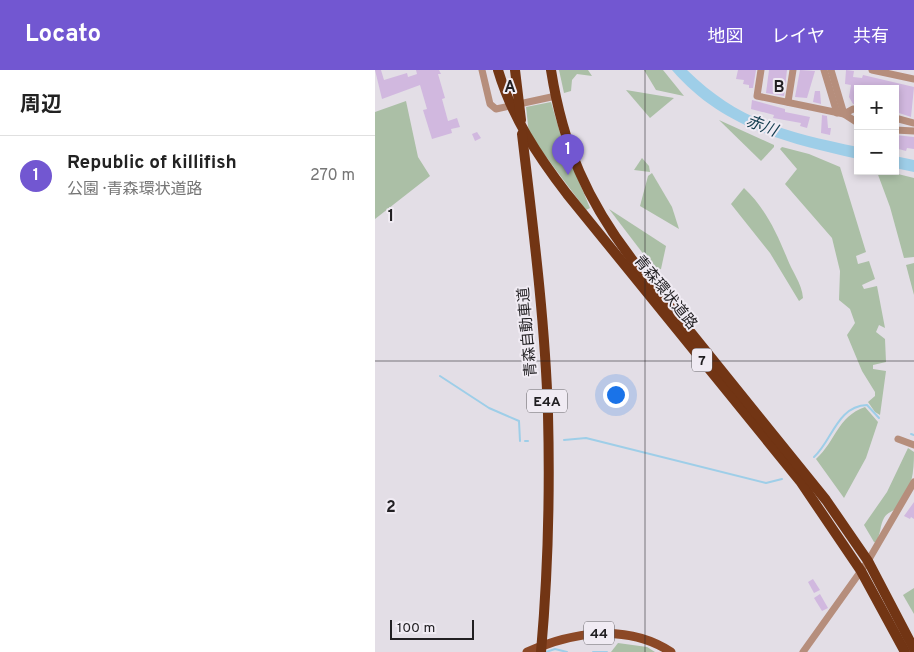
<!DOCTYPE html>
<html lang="ja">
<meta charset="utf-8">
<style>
:root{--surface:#fff;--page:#f6f6f6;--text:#222;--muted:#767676;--line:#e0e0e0;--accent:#7257d1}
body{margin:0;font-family:Overpass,"Noto Sans JP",sans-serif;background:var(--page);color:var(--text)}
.controls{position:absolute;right:15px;top:15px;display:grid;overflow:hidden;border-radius:0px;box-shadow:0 2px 8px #0003}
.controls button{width:45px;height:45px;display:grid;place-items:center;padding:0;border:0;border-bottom:1px solid var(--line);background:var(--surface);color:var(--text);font:25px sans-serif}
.scale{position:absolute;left:15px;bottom:12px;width:84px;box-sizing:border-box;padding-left:5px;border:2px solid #211f22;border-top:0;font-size:14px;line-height:18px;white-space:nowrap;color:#211f22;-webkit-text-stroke:4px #f0ebf3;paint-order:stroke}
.you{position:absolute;left:240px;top:324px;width:18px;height:18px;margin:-12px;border:4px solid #fff;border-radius:50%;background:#1a73e8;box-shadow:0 0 0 8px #1a73e833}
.badge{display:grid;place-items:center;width:32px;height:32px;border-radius:50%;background:var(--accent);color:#fff;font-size:16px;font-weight:700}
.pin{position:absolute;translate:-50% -41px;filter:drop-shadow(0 1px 2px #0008)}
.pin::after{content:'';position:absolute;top:26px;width:18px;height:15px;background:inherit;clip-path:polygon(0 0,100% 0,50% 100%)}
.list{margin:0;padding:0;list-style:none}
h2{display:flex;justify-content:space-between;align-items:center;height:65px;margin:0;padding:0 20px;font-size:21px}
h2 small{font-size:16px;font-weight:400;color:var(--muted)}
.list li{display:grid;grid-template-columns:32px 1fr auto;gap:15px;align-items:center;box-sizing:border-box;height:80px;padding:0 20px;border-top:1px solid var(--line)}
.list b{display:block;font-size:19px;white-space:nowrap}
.list p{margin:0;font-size:16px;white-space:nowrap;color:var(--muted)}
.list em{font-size:16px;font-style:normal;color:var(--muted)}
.map{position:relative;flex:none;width:539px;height:582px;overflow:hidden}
header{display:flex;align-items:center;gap:30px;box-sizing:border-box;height:70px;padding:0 25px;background:var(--accent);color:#fff}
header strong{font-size:24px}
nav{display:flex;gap:28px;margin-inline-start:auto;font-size:18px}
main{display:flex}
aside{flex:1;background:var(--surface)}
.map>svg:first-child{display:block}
</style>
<header>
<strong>Locato</strong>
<nav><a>地図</a><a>レイヤ</a><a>共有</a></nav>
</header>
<main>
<aside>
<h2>周辺<small></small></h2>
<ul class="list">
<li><span class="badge">1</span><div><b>Republic of killifish</b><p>公園 · 青森環状道路</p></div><em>270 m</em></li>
</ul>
</aside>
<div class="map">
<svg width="539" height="582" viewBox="0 0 539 582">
<rect width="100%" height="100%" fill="#e3dee6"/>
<!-- green -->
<g fill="#abbfa6">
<path d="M184,0H213L217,6L202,4L197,10L196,21L189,23Z"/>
<path d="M269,0H288L309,26L281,20Z"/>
<path d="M251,20L299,28L275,48Z"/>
<path d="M31,31L43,87L55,106L0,149V42Z"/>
<path d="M176,32L188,73L215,138L211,140L154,64L151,37Z"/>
<path d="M344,50L399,75V77L386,91Z"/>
<path d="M407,77L434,84L465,97L491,182L481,186L483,194L494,191L500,209L487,215L489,219L502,216L510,258L504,255L501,262L510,269L511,292L498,295V299L511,301L505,345L500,342L493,332L500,326V322L487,301L472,265L480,253L475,239L464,230L465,201L457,168L410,114L422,99L405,79Z"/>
<path d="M267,88L274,96L275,102L259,100Z"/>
<path d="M511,101L539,108V187L529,188L515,137L502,102Z"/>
<path d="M277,103L297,137L304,159L265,136L273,106Z"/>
<path d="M369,118C390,138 401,161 412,188C417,202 427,213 428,228L424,231L395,183L356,134Z"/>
<path d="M234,139L291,176L286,199L281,200L276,194Z"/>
<path d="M539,193V225L531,195Z"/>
<path d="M490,337L503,352L491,388L469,428L441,389C461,371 462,347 490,337Z"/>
<path d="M533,378L539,382C539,402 537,420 524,436C519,442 513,441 509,448C505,455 506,463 501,473L499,472L489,455L512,422Z"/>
<path d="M539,518V544L528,525Z"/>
<path d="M243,573L272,577L280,582H236Z"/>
</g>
<!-- water -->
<g fill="#9ecee8">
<path d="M297,0H312C365,52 413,62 483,77V89C412,73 347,58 297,0Z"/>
<path d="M520,86L539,90V102L520,98Z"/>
</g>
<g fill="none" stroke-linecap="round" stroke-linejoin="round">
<!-- stream -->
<g stroke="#9ecee8" stroke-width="2">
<path d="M65,306L114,338L144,351L145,371"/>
<path d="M536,364L539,365"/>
<path d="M189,370L211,368L391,413L407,409"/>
<path d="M150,371H153"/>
<path d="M439,387C457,371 462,336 492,335L504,348"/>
<path d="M171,582L180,579L192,582"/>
<path d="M218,582H232"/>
</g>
</g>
<!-- building -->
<g fill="#d1b8df">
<path d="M0,0H6L9,10L32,3L33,7L42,4L41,0H64L66,4H63L70,28L67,29L73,51L82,48L85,57L76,59L77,63L57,69L48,40L52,39L45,15L7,29Z"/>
<path d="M363,0H381L378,18H374V15L368,14L369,10L361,9Z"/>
<path d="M394,0H412L409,26L391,23Z"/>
<path d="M425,0L440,1L432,28L420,27Z"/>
<path d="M471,0L479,1L478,7L487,8L488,5L539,17L536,47L524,43V40L520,39V19L483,16L482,34H478L474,27L476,15L470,14Z"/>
<path d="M440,21H445L446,34L438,32Z"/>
<path d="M377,30L410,39V42L435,47L432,58L425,56L426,53L398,48L399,45L376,39Z"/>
<path d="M447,45L452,46L453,58H456L455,65L446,63Z"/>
<path d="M102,62L106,68L100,71L97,64Z"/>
<path d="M520,65L539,67V79L532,78L531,81L520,78Z"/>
<path d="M539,432V449L536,447L535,449L529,446Z"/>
<path d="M438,509L445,520L439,523L433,512Z"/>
<path d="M445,524L453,538L447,541L439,528Z"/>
</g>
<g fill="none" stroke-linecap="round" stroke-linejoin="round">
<!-- minor -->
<g stroke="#b68e7c" stroke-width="7">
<path d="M107,0L115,34L121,39L181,26"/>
<path d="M386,0L382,26L469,44L478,39L483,40"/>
<path d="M449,0L462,43"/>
<path d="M456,0L469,44L483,53"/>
<path d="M497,0L539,9"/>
<path d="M413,32L418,0"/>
<path d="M520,48L539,53"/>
<path d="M520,60L539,61"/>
<path d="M523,369L539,375"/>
<path d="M428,582L493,491L539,412"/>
</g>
<!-- major -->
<path stroke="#8c4826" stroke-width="9" d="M152,582C197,562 252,553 296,582"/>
<!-- highway -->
<g stroke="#723514" stroke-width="10">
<path d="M123,0C137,47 162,85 192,124L425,411L486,501L530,582"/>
<path d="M140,0L146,50"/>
<path d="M176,0C188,76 212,131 259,192L451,430L493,491L539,579"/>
<path d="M147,64C158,157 170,250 173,344C175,423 173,503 166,582"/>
</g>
</g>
<!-- grid -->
<path fill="none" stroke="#211f22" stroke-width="1" stroke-opacity="0.55" d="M270,0V582M0,291H539"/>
<g text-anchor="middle" stroke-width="4" stroke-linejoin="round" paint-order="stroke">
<!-- shield labels -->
<g fill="#f0ebf3" stroke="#5f5c61" stroke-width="1">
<rect x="317" y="278.5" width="20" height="23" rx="4"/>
<rect x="152" y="319.5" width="40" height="23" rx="4"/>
<rect x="209" y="551.5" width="30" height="23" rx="4"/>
</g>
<g font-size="14" font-weight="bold" fill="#211f22">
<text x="327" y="295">7</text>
<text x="172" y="336">E4A</text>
<text x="224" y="568">44</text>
</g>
<!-- street labels -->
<g font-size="15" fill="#211f22" stroke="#f0ebf3">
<text transform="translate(291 222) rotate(51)" y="5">青森環状道路</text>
<text transform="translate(152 262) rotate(-95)" y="5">青森自動車道</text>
</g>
<!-- water labels -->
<g font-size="16" font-style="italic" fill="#123b4d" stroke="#f0ebf3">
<text transform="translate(387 55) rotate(21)" y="6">赤川</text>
</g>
</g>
<g font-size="16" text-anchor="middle" font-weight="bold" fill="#211f22" stroke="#f0ebf3" stroke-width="4" stroke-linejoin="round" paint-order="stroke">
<text x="135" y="22">A</text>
<text x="404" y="22">B</text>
<text x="16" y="151">1</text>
<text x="16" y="442">2</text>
</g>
</svg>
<div class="controls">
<button>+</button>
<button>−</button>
</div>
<div class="scale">100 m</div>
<div class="you"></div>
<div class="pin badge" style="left:193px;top:105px">1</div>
</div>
</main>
